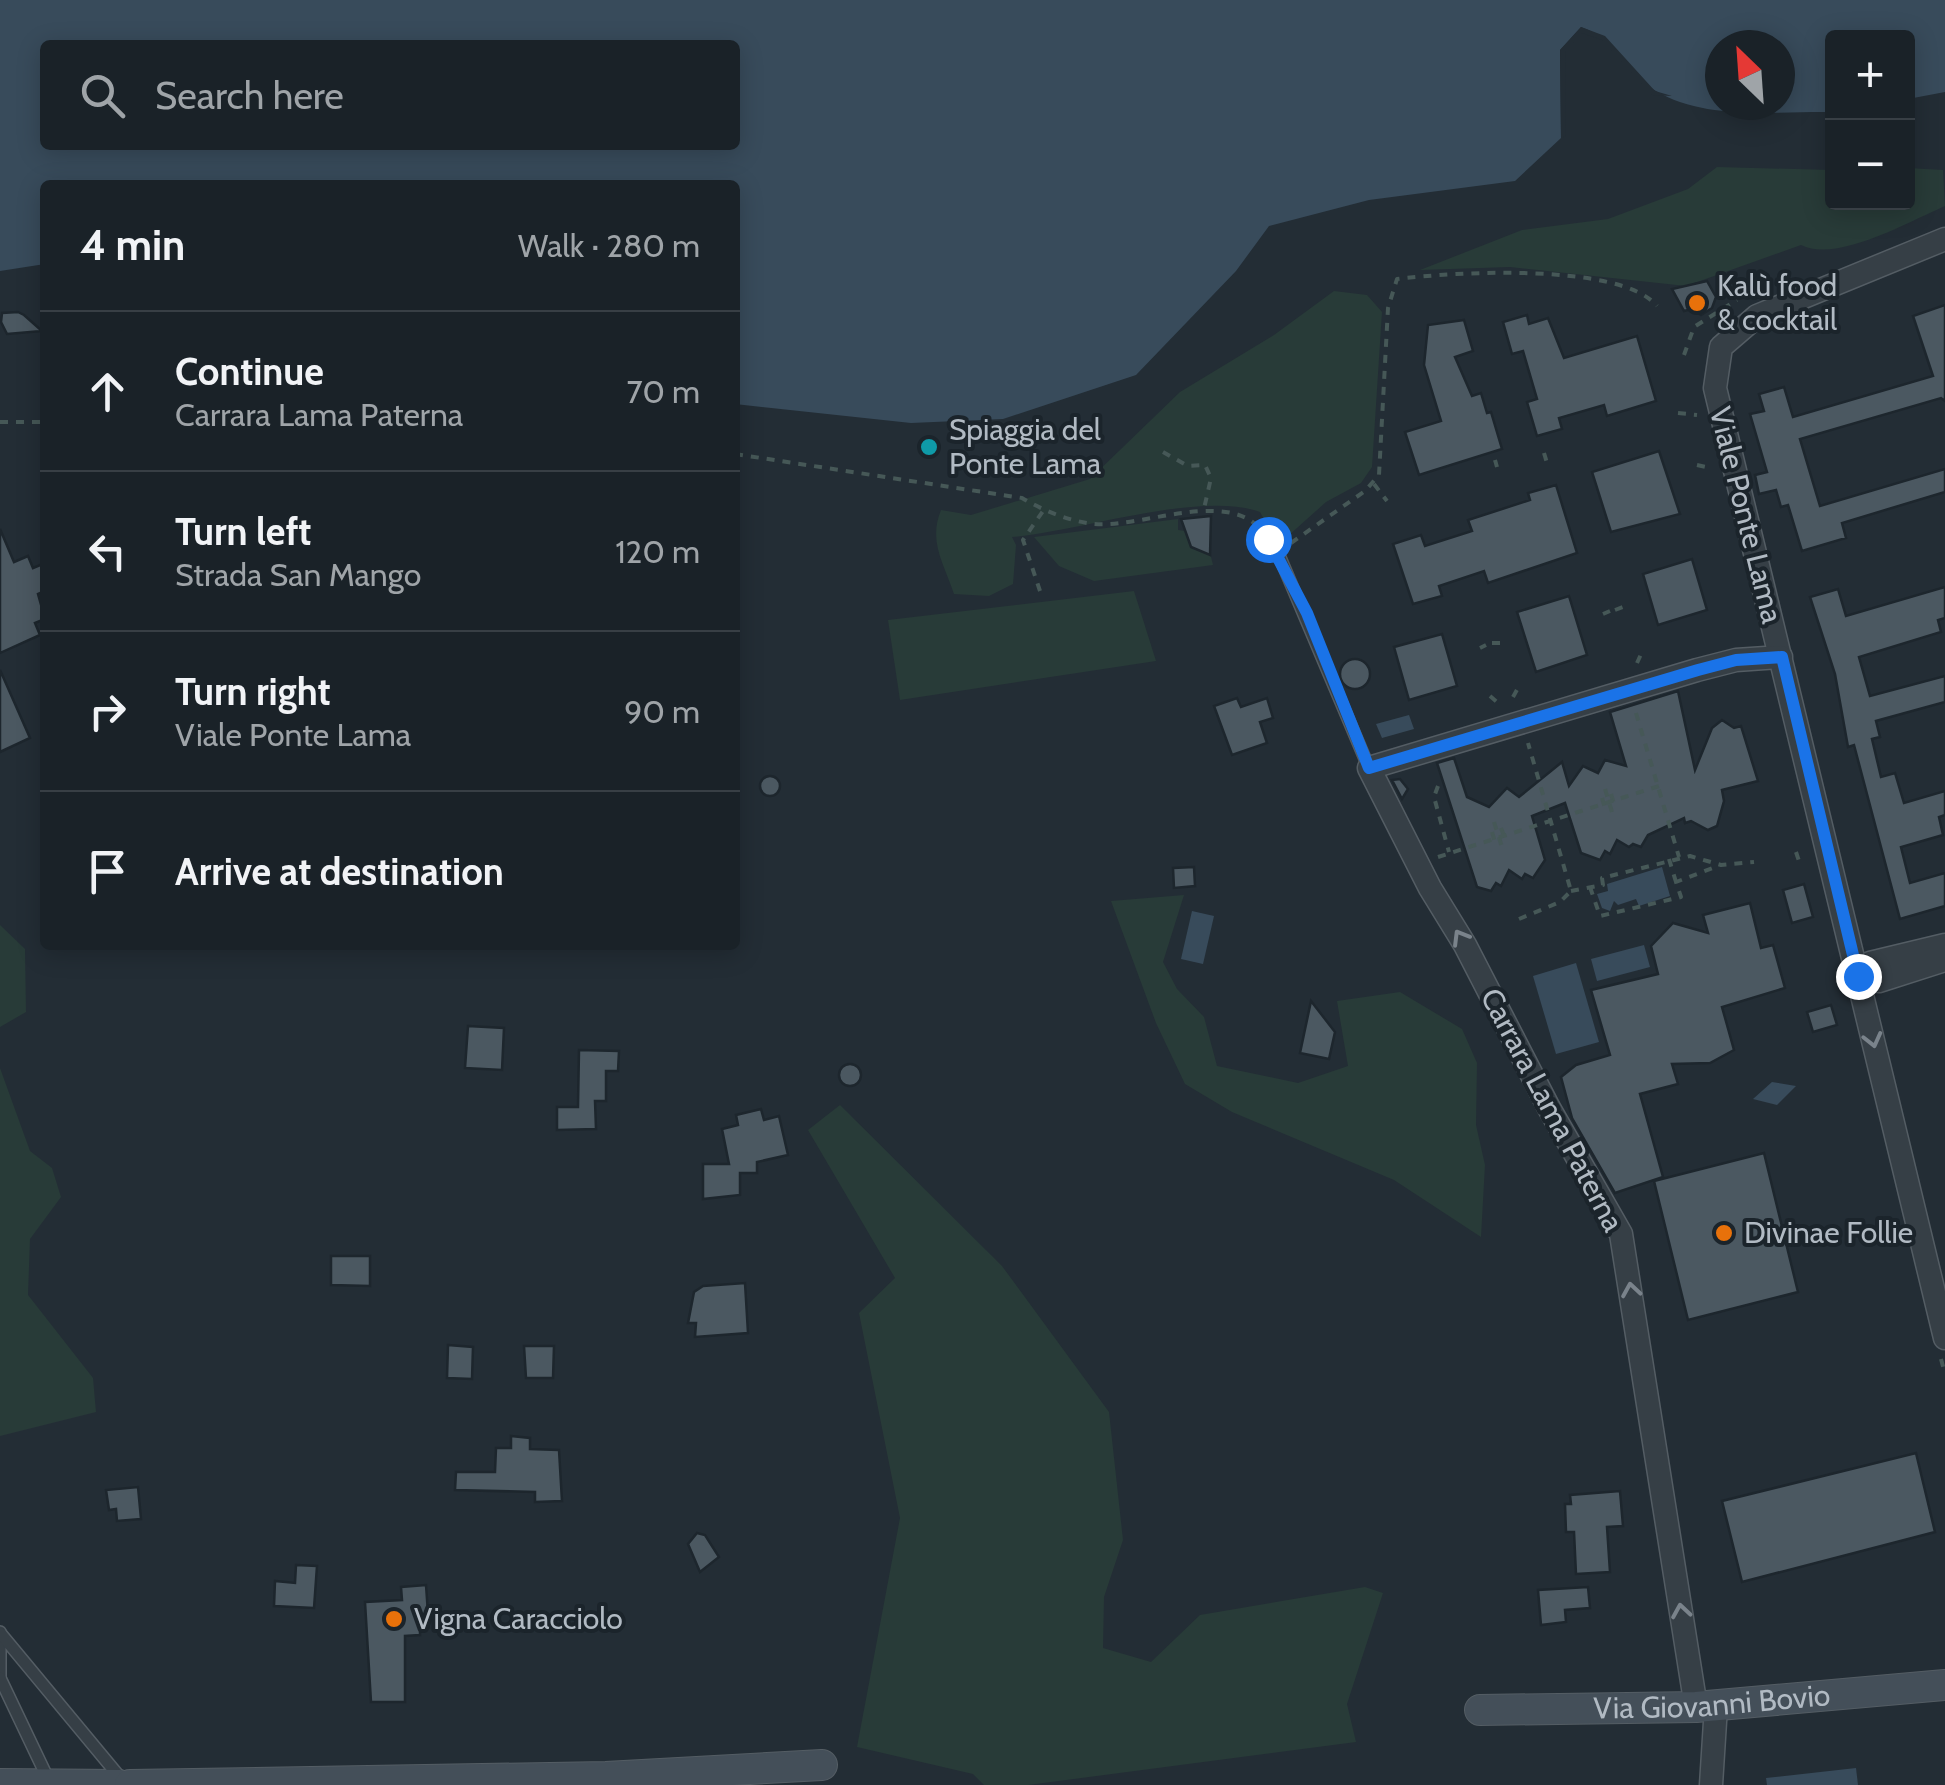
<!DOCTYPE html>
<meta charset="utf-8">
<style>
:root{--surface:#1a2228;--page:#272f34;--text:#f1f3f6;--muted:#9fa4a8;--line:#383f45}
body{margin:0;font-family:Cabin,sans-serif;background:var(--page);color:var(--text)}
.controls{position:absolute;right:30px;top:30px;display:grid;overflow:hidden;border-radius:10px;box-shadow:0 5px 25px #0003}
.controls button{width:90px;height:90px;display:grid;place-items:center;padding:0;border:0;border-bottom:2px solid var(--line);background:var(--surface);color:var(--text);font:50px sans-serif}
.compass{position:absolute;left:1705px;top:30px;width:90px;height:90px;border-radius:50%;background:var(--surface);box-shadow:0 5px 25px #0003;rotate:335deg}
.stop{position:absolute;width:30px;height:30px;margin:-22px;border:8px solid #1a73e8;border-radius:50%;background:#fff}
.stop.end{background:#1a73e8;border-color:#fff;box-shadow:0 2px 10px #0008}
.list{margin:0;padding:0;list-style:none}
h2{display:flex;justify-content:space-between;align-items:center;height:130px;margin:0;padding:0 40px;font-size:42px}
h2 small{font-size:32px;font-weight:400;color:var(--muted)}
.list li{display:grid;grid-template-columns:65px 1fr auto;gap:30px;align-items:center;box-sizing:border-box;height:160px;padding:0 40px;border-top:2px solid var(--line)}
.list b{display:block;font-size:38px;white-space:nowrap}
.list p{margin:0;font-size:32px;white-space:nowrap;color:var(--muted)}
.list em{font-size:32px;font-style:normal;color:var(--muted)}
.icon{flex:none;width:55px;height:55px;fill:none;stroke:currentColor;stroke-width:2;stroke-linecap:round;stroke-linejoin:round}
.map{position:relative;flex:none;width:1945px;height:1785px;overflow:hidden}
.search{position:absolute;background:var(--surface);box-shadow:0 5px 25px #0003;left:40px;top:40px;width:700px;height:110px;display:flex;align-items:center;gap:25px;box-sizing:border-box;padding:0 35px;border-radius:10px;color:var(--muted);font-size:38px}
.panel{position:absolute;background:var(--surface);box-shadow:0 5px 25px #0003;left:40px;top:180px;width:700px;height:770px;border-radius:10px}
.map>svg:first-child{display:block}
</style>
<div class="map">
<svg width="1945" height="1785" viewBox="0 0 1945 1785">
<rect width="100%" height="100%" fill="#232d35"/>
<!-- green -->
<g fill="#283b38">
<path d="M1717,167L1832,170V202H1908V168L1943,170L1945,206C1908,222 1837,263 1801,245L1686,286L1510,267L1420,270L1522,230L1608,219L1688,189Z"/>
<path d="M1334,291L1367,295L1382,312L1372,467L1361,483L1326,502L1278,545L1260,512C1200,490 1078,532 1012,537L1016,545L1013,584L989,596L954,594C944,563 928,542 941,510L971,515L1090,479L1180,392L1274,335Z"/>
<path d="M1178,519V530L1193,532L1191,547L1210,553L1213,565L1094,581L1059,566L1034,537Z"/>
<path d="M1134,591L1156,661L900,700L888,620Z"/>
<path d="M1184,895L1163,962L1177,989L1204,1017L1217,1066L1298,1083L1348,1066L1337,1001L1400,992L1462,1029L1477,1063L1476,1125L1485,1165L1481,1237L1394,1180L1232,1112L1185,1084L1156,1023L1111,901Z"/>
<path d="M0,925L25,949L26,1012L0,1027Z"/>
<path d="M0,1068L30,1151L52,1168L61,1197L30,1239L28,1295L93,1378L96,1412L0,1436Z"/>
<path d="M840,1105L1002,1266L1109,1412L1123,1540L1104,1597L1103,1648L1151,1662L1200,1615L1365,1587L1383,1593L1347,1704L1356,1742L1028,1785H984L973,1774L857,1747L900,1518L859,1313L895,1278L808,1130Z"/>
</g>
<!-- water -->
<g fill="#384b5b" fill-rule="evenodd">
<path d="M0,0H1945V92L1908,99V38H1832V112C1777,111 1706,121 1656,91C1625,73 1620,41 1581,27L1560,50L1561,138L1515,181L1369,200L1269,226L1236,271L1136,375L1003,419L911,423L735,404V185H45V264L0,271ZM45,45H735V145H45ZM1720,45H1780V105H1720Z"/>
<path d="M1409,715L1414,729L1382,738L1376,724Z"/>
<path d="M1662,867L1670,896L1639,906L1636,899L1618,905L1614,901L1610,911L1602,908L1597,894L1608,891L1607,884Z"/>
<path d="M1192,911L1214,916L1203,964L1181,959Z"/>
<path d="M1644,945L1650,967L1597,981L1591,959Z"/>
<path d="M1576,963L1599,1042L1556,1054L1533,976Z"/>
<path d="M1772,1082L1796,1086L1777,1105L1753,1099Z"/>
<path d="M1856,1768L1858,1785H1767L1766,1778Z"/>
</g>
<!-- pier -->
<path fill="#232d35" d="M1581,27L1605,36L1655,91L1672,96L1652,95L1602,40L1582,33L1565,52L1566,136L1561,138L1560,50Z"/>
<!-- building -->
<g fill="#4b5861" stroke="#1d262d" stroke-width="2.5">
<path d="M1707,281L1716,297L1712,308L1701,315L1692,309L1684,311L1672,289Z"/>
<path d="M1945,305V401L1941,398L1800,439L1820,506L1945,469V492L1842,523L1846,538L1802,551L1788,505L1781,507L1776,490L1759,494L1755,475L1767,472L1750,414L1764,411L1759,394L1784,387L1793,417L1933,376L1913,316Z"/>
<path d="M18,312L24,315L42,331L7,334L1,322L2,313Z"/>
<path d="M1527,315L1529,324L1548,318L1564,358L1637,336L1656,401L1607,416L1604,405L1559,418L1562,429L1537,436L1527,402L1537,399L1523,351L1512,354L1503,322Z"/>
<path d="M1464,320L1473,351L1455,357L1472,396L1481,393L1487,413L1491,412L1502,449L1419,475L1405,432L1441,421L1424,365L1428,325Z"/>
<path d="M1659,451L1680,514L1611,532L1592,472Z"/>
<path d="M1556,485L1577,553L1488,583L1484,571L1439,586L1442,596L1413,604L1393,544L1421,535L1425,546L1472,531L1468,520L1530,500L1528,493Z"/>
<path d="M1211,516L1210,555L1191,547L1181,519Z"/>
<path d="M0,529L14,562L28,556L33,568L45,563V591L38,594L45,619L35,623L40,635L0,653Z"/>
<path d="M1692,559L1707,610L1658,625L1643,574Z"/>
<path d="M1945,587V618L1938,620L1941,632L1859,657L1870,696L1945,676V702L1876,721L1880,737L1872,739L1881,777L1895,773L1904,803L1945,791V815L1939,817L1943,835L1901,847L1910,883L1945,873V906L1900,919L1854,745L1848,747L1835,674L1810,597L1838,589L1846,616Z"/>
<path d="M1569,596L1587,655L1536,672L1517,612Z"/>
<path d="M1442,634L1457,686L1409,700L1394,647Z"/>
<circle cx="1355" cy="674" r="15"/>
<path d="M0,670L30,738L0,752Z"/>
<path d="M1678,691L1695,770L1712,728L1722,720L1734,728L1741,726L1758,781L1722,790L1724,801L1717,826L1708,830L1691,821L1685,823L1684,818L1648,835L1641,847L1633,844L1629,847L1617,840L1610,854L1605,851L1600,860L1581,853L1565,803L1532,816L1545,860L1533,878L1525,874L1522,879L1509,870L1501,886L1496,883L1491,891L1477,887L1437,763L1454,758L1467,797L1489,807L1507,788L1519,797L1562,762L1569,786L1583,766L1598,773L1605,760L1626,766L1610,712Z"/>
<path d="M1237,698L1241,707L1267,698L1273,718L1260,722L1267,743L1232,755L1214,706Z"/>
<circle cx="770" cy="786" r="10"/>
<path d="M1400,779L1408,789L1402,799L1392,780Z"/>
<path d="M1194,867L1195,886L1174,888L1173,868Z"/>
<path d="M1804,884L1813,917L1792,923L1783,890Z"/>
<path d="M1750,903L1761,948L1773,945L1785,988L1722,1007L1734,1050L1710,1063L1672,1064L1678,1084L1640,1094L1663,1177L1615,1193L1572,1118L1561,1077L1576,1065L1610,1055L1591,990L1658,974L1651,946L1673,923L1708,933L1703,915Z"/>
<path d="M1311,1001L1335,1032L1329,1059L1300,1053Z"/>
<path d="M1831,1005L1837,1025L1813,1032L1807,1012Z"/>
<path d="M468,1026L504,1028L502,1070L465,1068Z"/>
<path d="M579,1050L619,1051L618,1071H606V1101H595L596,1129L557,1130V1107H578Z"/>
<circle cx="850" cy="1075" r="11"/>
<path d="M761,1109L764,1120L779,1116L788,1155L757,1162V1173H740V1195L703,1199V1164H729L722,1129L738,1125L736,1115Z"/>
<path d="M1764,1153L1798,1292L1688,1320L1654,1181Z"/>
<path d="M331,1256H370V1286L331,1285Z"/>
<path d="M745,1283L748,1333L695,1337L696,1323H688L694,1292L703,1286Z"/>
<path d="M448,1345L473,1347L472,1379L447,1378Z"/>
<path d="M524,1346H554L553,1378H526Z"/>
<path d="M511,1436L530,1438V1449L559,1450L562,1501L535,1502V1492L455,1490L456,1472H495L496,1448H511Z"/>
<path d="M1916,1453L1935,1532L1742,1582L1722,1501Z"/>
<path d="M138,1487L141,1519L117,1521L116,1509L109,1510L106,1490Z"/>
<path d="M1620,1491L1623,1526L1607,1527L1610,1572L1576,1574L1574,1532H1566L1565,1504H1571L1570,1495Z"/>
<path d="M697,1533L705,1535L719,1557L700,1572L688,1544Z"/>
<path d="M296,1565L317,1566L314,1608L274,1606L275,1581L295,1583Z"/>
<path d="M426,1585L429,1628H420V1635L405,1636V1702H371L365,1602L402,1600L401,1587Z"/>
<path d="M1588,1587L1590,1608L1565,1610L1566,1622L1541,1625L1538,1590Z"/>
</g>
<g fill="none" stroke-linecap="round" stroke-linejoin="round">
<defs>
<g id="lane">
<path d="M1278,553L1369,768"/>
<path d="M0,1632V1679"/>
<path d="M1,1634L123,1781"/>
<path d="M0,1678L50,1783"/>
</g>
<g id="street">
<path d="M1945,239L1757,316L1721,347L1715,388L1945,1338"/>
<path d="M1945,945L1870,963L1858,977L1879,981L1945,960"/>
<path d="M1696,1707L1621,1234L1549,1108L1465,945L1430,888L1369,768L1697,670L1736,660L1781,657"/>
<path d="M1711,1785L1716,1706"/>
</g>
<g id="secondary">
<path id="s1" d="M1480,1710L1696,1707L1945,1685"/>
<path d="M0,1784L119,1785"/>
<path d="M130,1785L606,1777L822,1765"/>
</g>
</defs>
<!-- lane casing -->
<use href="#lane" stroke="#545d64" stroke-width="14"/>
<!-- street casing -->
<use href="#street" stroke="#545d64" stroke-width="25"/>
<!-- secondary casing -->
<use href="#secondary" stroke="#545d64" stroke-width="32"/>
<!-- path -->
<g stroke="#465857" stroke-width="4" stroke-dasharray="8 8" stroke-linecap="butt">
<path d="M1763,286L1786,277"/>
<path d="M1684,355L1694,327L1737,300"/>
<path d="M1678,413L1697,415"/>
<path d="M0,422H45"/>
<path d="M1163,452L1188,466L1205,465L1211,478L1203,513"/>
<path d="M1544,453L1547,463"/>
<path d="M735,454L1022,498C1044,511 1069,521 1094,524C1146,528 1236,484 1267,538"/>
<path d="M1495,460L1497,467"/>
<path d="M1697,465L1706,467"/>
<path d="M1374,484L1387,501"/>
<path d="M1291,543L1365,491L1379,475L1388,308L1397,279C1453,272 1620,262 1657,306"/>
<path d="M1040,591L1023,540L1043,511"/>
<path d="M1615,610L1623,607"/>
<path d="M1603,614L1610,611"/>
<path d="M1492,643H1500"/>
<path d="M1480,648L1486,645"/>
<path d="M1637,663L1642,652"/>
<path d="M1490,696L1497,702"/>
<path d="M1513,697L1518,688"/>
<path d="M1636,713L1679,857"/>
<path d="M1438,786L1434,797L1449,852"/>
<path d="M1605,789L1612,812"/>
<path d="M1611,794L1614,804"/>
<path d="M1602,798L1605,808"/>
<path d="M1494,822L1502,847"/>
<path d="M1501,828L1505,838"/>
<path d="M1492,832L1495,842"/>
<path d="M1796,852L1799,861L1805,860"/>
<path d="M1438,857L1659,786"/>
<path d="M1669,859L1676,882"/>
<path d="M1590,887L1600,916L1681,897L1676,882L1718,866"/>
<path d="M1571,891L1603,885L1602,878L1690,856L1721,865L1754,862"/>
<path d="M1519,919L1560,902L1571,891L1528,743"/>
<path d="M1941,1359L1945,1374"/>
</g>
<!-- lane -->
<use href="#lane" stroke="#363f46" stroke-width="11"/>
<!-- street -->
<use href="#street" stroke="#363f46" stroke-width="22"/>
<!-- secondary -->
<use href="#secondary" stroke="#444f59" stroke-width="30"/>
</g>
<!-- one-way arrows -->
<defs><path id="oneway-chevron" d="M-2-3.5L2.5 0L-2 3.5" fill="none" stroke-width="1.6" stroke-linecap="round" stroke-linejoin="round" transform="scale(2.5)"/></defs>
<g stroke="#7a838b">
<use href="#oneway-chevron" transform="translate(1460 937) rotate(-121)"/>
<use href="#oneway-chevron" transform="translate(1873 1040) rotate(76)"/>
<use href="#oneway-chevron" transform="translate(1631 1290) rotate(-99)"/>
<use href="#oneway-chevron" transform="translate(1681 1611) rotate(-99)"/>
</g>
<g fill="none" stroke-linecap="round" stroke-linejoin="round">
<!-- route -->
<path stroke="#1a73e8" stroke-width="12" d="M1268,539L1307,613L1369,768L1698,670L1736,660L1782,657L1858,976"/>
</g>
<!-- markers -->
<g fill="#e8710a" stroke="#1b242b" stroke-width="4">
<circle cx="1697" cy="303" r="10"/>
<circle cx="1724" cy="1233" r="10"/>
<circle cx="394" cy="1619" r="10"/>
</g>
<circle fill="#0f9aa8" stroke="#1b242b" stroke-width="4" cx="929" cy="447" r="10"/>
<g text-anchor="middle" stroke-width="8" stroke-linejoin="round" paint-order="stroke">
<!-- poi labels -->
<g font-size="30" fill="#b1bac3" stroke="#1b242b" text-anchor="start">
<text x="1717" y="296">Kalù food<tspan x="1717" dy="34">&amp; cocktail</tspan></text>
<text x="949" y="440">Spiaggia del<tspan x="949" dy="34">Ponte Lama</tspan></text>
<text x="1744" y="1243">Divinae Follie</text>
<text x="414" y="1629">Vigna Caracciolo</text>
</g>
<!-- street labels -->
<g font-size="30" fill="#b1bac3" stroke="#1b242b">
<text transform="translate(1746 515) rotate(76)" y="10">Viale Ponte Lama</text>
<text transform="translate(1552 1110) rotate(62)" y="10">Carrara Lama Paterna</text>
<text dy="10" stroke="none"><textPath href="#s1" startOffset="232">Via Giovanni Bovio</textPath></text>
</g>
</g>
</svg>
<div class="controls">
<button>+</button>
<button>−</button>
</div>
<svg class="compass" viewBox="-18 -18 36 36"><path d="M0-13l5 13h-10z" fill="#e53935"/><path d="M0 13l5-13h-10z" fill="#9fa4a8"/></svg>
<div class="stop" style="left:1268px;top:539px"></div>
<div class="stop end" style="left:1858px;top:976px"></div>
<div class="search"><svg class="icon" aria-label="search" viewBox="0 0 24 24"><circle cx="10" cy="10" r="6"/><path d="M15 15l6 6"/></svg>Search here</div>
<section class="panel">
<h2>4 min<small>Walk · 280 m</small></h2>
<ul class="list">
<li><svg class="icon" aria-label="ahead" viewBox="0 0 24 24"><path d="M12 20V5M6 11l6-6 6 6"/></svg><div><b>Continue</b><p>Carrara Lama Paterna</p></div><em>70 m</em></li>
<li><svg class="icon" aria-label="left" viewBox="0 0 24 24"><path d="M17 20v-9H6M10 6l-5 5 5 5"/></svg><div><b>Turn left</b><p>Strada San Mango</p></div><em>120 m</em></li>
<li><svg class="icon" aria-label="right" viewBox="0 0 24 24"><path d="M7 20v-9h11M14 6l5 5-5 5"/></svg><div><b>Turn right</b><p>Viale Ponte Lama</p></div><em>90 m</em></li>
<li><svg class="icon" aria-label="arrive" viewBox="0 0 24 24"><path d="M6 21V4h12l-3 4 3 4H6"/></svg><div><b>Arrive at destination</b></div></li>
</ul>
</section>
</div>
